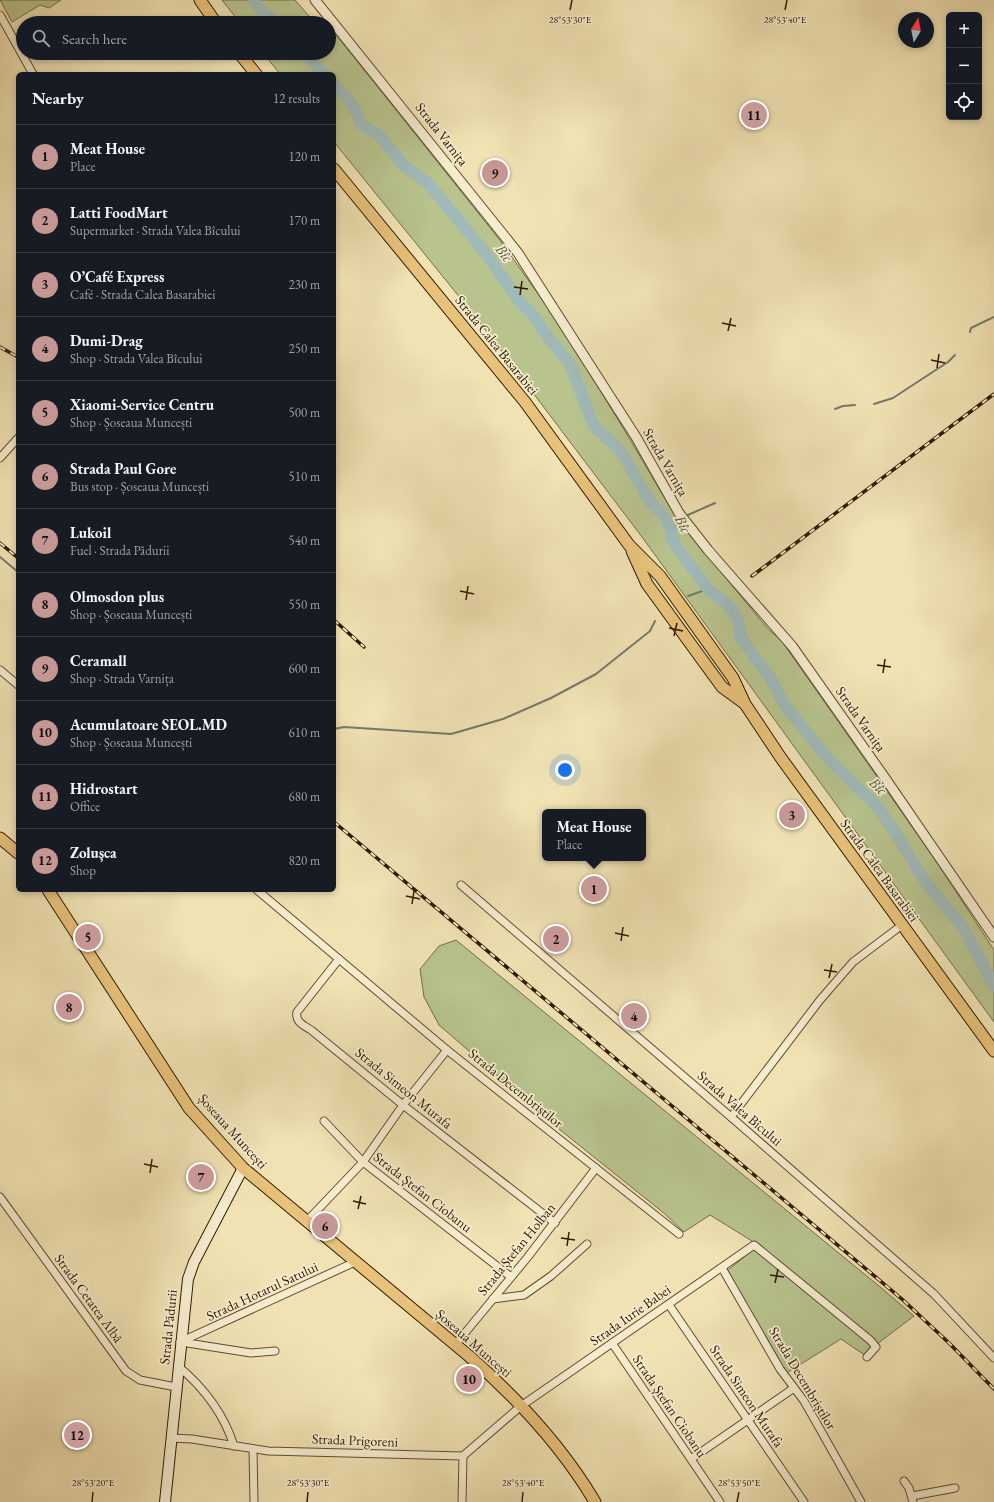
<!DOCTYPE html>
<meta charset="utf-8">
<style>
:root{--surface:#171b24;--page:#20242c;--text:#f1f3f6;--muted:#9ea1a6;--line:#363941;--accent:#c59692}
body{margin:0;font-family:"EB Garamond",serif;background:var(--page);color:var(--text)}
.controls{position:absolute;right:12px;top:12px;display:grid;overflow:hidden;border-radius:6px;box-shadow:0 2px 6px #0003}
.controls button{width:36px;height:36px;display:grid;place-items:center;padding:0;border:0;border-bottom:1px solid var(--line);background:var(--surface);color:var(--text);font:20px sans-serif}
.compass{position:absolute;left:898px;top:12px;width:36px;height:36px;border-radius:50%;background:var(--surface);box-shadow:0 2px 6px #0003;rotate:10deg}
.you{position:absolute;left:565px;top:770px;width:14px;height:14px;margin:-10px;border:3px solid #fff;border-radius:50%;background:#1a73e8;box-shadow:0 0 0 6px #1a73e833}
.badge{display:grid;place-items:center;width:26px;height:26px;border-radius:50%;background:var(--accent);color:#111;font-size:13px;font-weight:700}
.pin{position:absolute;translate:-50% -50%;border:2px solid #fff;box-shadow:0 1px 4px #0006}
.popup{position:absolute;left:542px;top:809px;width:104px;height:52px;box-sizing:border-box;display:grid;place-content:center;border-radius:6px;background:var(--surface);filter:drop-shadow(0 1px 3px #0005);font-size:13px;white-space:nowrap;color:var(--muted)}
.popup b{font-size:15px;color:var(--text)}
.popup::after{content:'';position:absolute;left:50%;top:100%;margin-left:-8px;border:8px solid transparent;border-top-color:var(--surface)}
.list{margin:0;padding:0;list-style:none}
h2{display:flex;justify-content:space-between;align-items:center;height:52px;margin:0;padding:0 16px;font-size:17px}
h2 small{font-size:13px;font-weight:400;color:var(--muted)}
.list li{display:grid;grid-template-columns:26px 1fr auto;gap:12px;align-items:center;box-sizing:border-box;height:64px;padding:0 16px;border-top:1px solid var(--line)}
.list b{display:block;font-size:15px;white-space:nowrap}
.list p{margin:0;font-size:13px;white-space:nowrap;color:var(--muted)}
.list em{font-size:13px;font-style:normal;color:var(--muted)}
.icon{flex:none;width:22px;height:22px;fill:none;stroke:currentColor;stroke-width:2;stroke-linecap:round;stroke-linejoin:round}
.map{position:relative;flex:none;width:994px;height:1502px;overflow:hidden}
.search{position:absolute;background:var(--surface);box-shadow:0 2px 6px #0003;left:16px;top:16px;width:320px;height:44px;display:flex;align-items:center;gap:10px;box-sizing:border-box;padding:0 14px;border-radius:22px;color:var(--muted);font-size:15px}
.panel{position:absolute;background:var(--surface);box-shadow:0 2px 6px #0003;left:16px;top:72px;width:320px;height:820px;border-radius:6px}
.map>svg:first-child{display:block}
</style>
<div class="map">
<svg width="994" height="1502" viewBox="0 0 994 1502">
<rect width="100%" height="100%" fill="#f0e2b3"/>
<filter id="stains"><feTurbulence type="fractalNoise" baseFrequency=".005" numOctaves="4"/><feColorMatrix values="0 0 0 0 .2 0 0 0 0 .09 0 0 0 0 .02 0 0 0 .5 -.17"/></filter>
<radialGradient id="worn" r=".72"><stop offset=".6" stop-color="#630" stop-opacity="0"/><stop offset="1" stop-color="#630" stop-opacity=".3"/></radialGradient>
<!-- green -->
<g fill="#b8c38d" stroke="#746e46">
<path d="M0,0H61L49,8L40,5L12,22Z"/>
<path d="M222,0H295L315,23H240Z"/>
<path d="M329,36H337L499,239L556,319L625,431L677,519L768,629L781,640L936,861L994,950V1022L642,537L474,315L334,142V74H280L263,53H329Z"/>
<path d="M456,940L879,1286L914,1316L877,1344L752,1241L710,1215L684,1232L665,1214L559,1129L439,1025L424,997L420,969L439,946Z"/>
<path d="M755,1248L872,1346L866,1356L841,1339L785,1374L727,1271Z"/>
</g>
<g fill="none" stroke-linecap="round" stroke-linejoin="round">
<!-- stream -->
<g stroke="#737a6f" stroke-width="2">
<path d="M970,332L971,328L994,317"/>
<path d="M874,404L893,398L948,362L955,355"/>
<path d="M835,409L843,406L855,405"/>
<path d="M688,515L715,503"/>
<path d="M671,529L678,522"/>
<path d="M0,557L18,572"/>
<path d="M688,596L708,589"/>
<path d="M334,729L344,727L451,734L503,719L551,698L596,674L650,631L655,621"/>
</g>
<!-- river -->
<g stroke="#a0bab9" stroke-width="12">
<path d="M254,0L261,10L275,23"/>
<path d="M305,53L324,74"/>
<path d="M334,85L353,105L361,124L380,136L404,166L427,182L487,255L520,302L534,316L544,332L570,364L592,421L597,429L621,451L650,502L663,515L671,529V536L676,546L708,589L727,604L734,612L738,620L741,638L771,679L784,704L829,760L877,806L895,832L924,880L964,929L994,986"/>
</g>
<defs>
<g id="minor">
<path d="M0,15L33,74"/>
<path d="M0,458L18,438"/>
<path d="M0,670L18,685"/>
<path d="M461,885L731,1117L934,1294L994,1358"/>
<path d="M257,890L447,1050L679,1234"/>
<path d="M339,959L297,1012C295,1022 303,1025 311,1030L403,1105L555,1223"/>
<path d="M731,1117L820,1000L853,962L902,925"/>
<path d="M324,1121L363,1162L511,1277"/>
<path d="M0,1197L126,1371L140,1380L176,1387"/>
<path d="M306,1222L363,1162L403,1105L447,1050"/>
<path d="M722,1268L780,1369L804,1401L816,1422L861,1502"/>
<path d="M493,1299L524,1295L551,1276L587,1244"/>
<path d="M669,1305L804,1502"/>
<path d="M180,1342L355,1262"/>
<path d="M181,1342L251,1353L275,1351"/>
<path d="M612,1343L720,1502"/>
<path d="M455,1345L527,1258L596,1168"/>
<path d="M178,1366C203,1387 224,1414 234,1446"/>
<path d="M171,1438L192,1439L268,1451L463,1456L521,1406L754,1245L870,1340L876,1347L867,1357"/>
<path d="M253,1450L254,1502"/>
<path d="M691,1459L794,1388"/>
<path d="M904,1481L909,1488L913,1502"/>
<path d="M912,1496L955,1488"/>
<path d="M462,1502L463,1456"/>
</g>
<path id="tertiary" d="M315,0L518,253L636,437L679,513L708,550L792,646L885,778L994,937"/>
<path id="secondary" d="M165,1502L188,1279L194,1262L243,1168"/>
<g id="primary">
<path d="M200,0L216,23"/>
<path d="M239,53L256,74"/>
<path d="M334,169L525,402L629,545L660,576L733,678L745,704L781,758L994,1051"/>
<path d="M632,551L647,584L722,687L744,703"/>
<path d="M0,838L18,853"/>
<path d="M48,890L189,1108L243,1168L469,1356C518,1399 562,1446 595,1502"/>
</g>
</defs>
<!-- minor casing -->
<use href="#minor" stroke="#604c2d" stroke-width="9"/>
<!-- tertiary casing -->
<use href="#tertiary" stroke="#604c2d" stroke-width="11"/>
<!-- secondary casing -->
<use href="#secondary" stroke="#301a00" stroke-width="12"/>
<!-- primary casing -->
<use href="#primary" stroke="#301a00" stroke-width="13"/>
<!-- minor -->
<use href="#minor" stroke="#f5ecce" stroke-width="7"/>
<!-- tertiary -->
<use href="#tertiary" stroke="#f5ecce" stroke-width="9"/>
<!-- secondary -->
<use href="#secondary" stroke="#f5ecce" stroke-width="10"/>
<!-- primary -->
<use href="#primary" stroke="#e8c17a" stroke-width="11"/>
<defs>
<g id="rail">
<path d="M0,347L18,357"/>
<path d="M0,543L18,558"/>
<path d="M752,576L994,394"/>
<path d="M334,620L364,647"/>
<path d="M334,822L903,1300L949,1343L994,1389"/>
</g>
</defs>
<!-- rail casing -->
<use href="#rail" stroke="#301a00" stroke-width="3.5"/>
<!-- rail -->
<use href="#rail" stroke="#f5ecce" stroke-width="2" stroke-dasharray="6" stroke-linecap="butt"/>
</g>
<!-- ticks -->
<path fill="none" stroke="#301a00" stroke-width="1.5" d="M570,10L572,0M785,10L787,0M514,287L528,289M520,295L522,281M722,323L736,326M728,331L731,318M931,360L945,363M937,368L939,354M460,591L474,594M466,600L468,586M669,628L683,631M674,636L677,623M877,665L891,667M883,673L885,659M406,896L420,899M412,904L414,891M615,933L629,936M621,941L623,927M824,970L837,972M829,978L832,964M144,1164L158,1167M150,1173L152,1159M353,1201L366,1204M358,1209L361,1196M561,1238L575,1240M567,1246L569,1232M770,1275L784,1277M775,1283L778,1269M92,1502L93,1492M307,1502L308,1492M522,1502L523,1492M737,1502L739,1492"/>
<g text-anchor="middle" stroke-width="3.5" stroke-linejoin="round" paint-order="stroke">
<!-- street labels -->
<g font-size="14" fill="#301a00" stroke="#f5ecce">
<text transform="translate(442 134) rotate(52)" y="5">Strada Varnița</text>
<text transform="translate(497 345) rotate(51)" y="5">Strada Calea Basarabiei</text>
<text transform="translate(666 462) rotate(60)" y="5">Strada Varnița</text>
<text transform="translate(861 719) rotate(55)" y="5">Strada Varnița</text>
<text transform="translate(880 870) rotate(54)" y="5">Strada Calea Basarabiei</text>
<text transform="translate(404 1088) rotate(39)" y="5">Strada Simeon Murafa</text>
<text transform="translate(516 1088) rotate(39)" y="5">Strada Decembriștilor</text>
<text transform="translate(740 1108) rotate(41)" y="5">Strada Valea Bîcului</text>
<text transform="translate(233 1131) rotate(48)" y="5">Șoseaua Muncești</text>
<text transform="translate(423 1192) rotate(38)" y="5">Strada Ștefan Ciobanu</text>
<text transform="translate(516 1249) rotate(-51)" y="5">Strada Ștefan Holban</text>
<text transform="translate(262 1291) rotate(-25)" y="5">Strada Hotarul Satului</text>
<text transform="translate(89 1298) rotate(54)" y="5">Strada Cetatea Albă</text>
<text transform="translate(630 1315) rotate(-35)" y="5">Strada Iurie Babei</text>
<text transform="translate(168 1327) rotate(-84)" y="5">Strada Pădurii</text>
<text transform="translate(474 1343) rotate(41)" y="5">Șoseaua Muncești</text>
<text transform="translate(803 1378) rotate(59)" y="5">Strada Decembriștilor</text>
<text transform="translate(747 1396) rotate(56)" y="5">Strada Simeon Murafa</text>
<text transform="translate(670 1406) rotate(56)" y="5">Strada Ștefan Ciobanu</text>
<text transform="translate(355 1440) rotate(2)" y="5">Strada Prigoreni</text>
</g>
<!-- water labels -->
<g font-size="15" font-style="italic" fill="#575241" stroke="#f5ecce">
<text transform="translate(504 253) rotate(52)" y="5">Bîc</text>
<text transform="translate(683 524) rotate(63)" y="5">Bîc</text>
<text transform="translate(878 786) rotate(45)" y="5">Bîc</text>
</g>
</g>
<g font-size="10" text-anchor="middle" fill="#301a00" stroke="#f5ecce" stroke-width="3.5" stroke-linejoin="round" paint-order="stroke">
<text x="570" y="23">28°53'30"E</text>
<text x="785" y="23">28°53'40"E</text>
<text x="93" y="1486">28°53'20"E</text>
<text x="308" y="1486">28°53'30"E</text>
<text x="523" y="1486">28°53'40"E</text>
<text x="739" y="1486">28°53'50"E</text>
</g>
<rect width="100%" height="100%" filter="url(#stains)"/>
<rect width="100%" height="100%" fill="url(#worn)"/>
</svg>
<div class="controls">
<button>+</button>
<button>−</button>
<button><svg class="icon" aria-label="locate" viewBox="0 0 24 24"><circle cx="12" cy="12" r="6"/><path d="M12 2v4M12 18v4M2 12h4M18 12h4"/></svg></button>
</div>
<svg class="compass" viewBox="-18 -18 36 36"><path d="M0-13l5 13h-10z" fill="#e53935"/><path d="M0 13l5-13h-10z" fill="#9ea1a6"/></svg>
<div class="you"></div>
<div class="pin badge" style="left:594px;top:889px">1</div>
<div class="popup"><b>Meat House</b>Place</div>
<div class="pin badge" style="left:556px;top:939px">2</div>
<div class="pin badge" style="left:792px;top:815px">3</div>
<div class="pin badge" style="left:634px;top:1016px">4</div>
<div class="pin badge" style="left:88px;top:937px">5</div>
<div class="pin badge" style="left:325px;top:1226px">6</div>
<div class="pin badge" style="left:201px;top:1177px">7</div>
<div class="pin badge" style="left:69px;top:1007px">8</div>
<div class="pin badge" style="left:495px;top:173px">9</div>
<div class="pin badge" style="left:469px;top:1379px">10</div>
<div class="pin badge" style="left:754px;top:115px">11</div>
<div class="pin badge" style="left:77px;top:1435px">12</div>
<div class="search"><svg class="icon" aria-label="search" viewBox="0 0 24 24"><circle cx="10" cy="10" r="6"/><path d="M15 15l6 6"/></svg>Search here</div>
<section class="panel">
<h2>Nearby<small>12 results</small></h2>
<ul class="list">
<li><span class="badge">1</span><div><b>Meat House</b><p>Place</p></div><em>120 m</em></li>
<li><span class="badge">2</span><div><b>Latti FoodMart</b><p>Supermarket · Strada Valea Bîcului</p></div><em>170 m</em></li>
<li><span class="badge">3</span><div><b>O’Café Express</b><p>Café · Strada Calea Basarabiei</p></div><em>230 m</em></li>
<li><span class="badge">4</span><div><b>Dumi-Drag</b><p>Shop · Strada Valea Bîcului</p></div><em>250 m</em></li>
<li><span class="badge">5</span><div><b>Xiaomi-Service Centru</b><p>Shop · Șoseaua Muncești</p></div><em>500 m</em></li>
<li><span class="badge">6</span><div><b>Strada Paul Gore</b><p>Bus stop · Șoseaua Muncești</p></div><em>510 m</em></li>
<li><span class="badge">7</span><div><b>Lukoil</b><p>Fuel · Strada Pădurii</p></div><em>540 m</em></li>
<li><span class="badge">8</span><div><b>Olmosdon plus</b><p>Shop · Șoseaua Muncești</p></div><em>550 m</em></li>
<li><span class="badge">9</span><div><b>Ceramall</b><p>Shop · Strada Varnița</p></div><em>600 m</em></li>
<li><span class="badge">10</span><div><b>Acumulatoare SEOL.MD</b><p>Shop · Șoseaua Muncești</p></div><em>610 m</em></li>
<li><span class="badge">11</span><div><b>Hidrostart</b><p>Office</p></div><em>680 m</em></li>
<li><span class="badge">12</span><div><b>Zolușca</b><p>Shop</p></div><em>820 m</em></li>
</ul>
</section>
</div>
